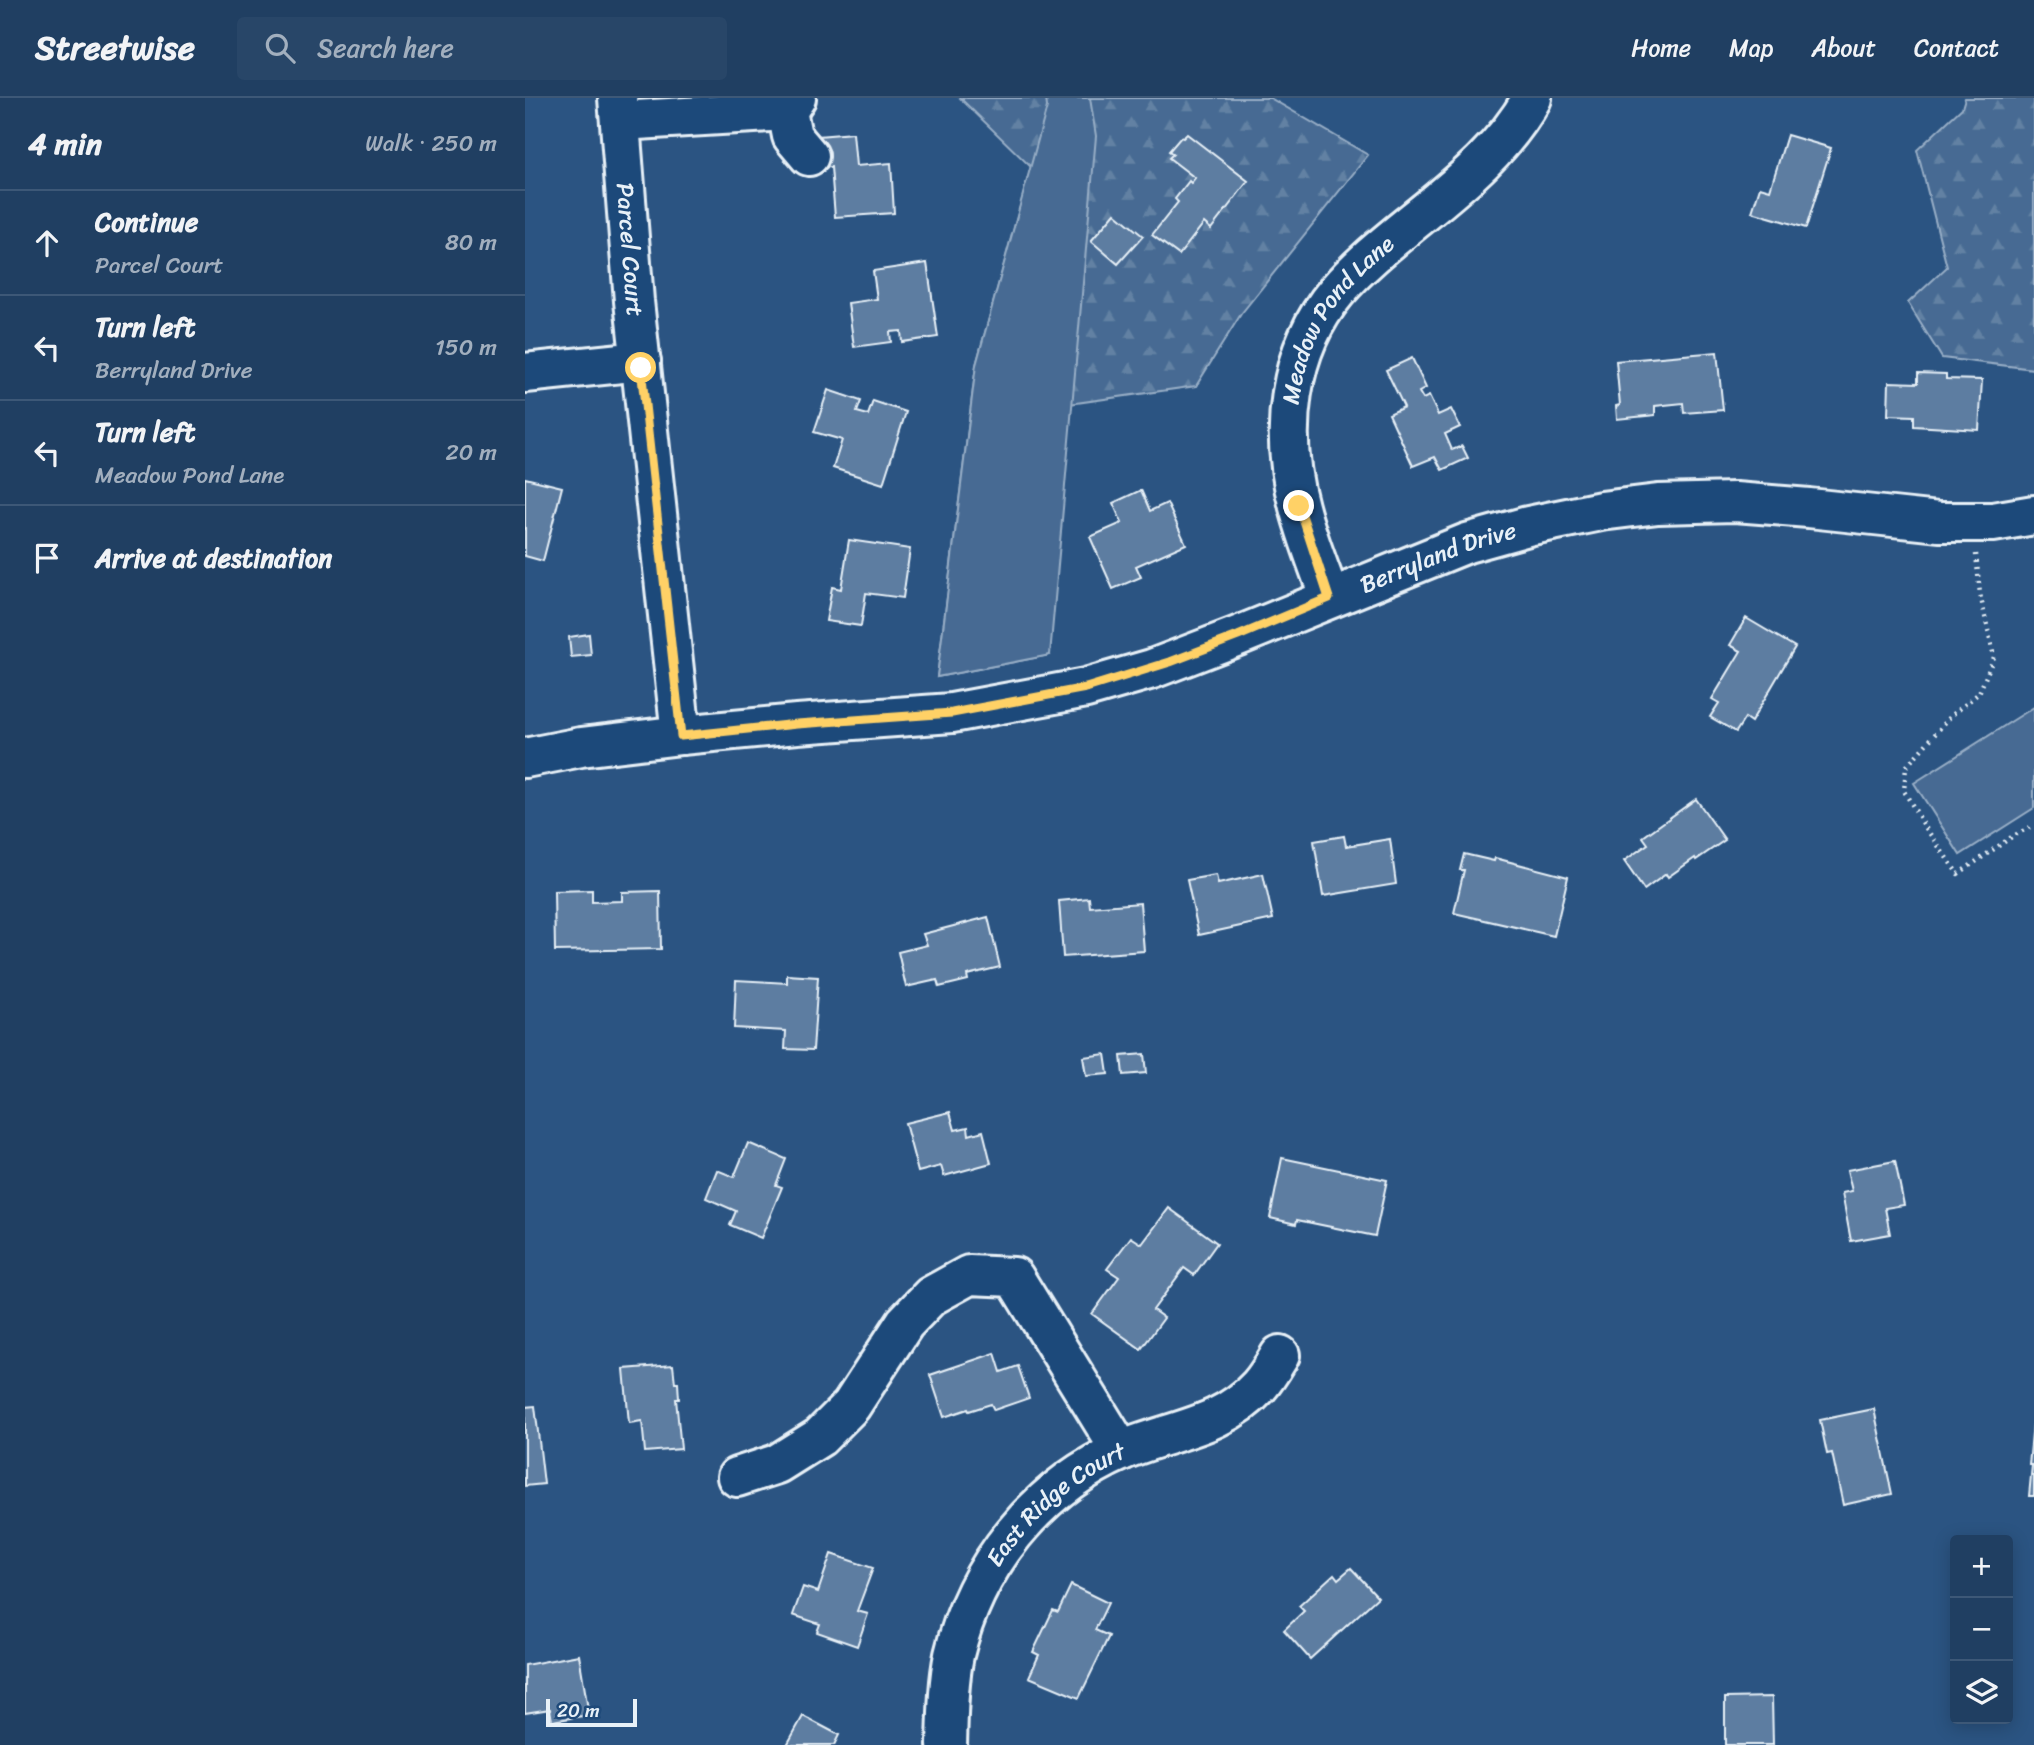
<!DOCTYPE html>
<meta charset="utf-8">
<style>
:root{--surface:#203f62;--page:#284668;--text:#f1f3f6;--muted:#a2afbe;--line:#3d5877}
body{margin:0;font-family:Sriracha,sans-serif;background:var(--page);color:var(--text)}
.controls{position:absolute;right:21px;bottom:21px;display:grid;overflow:hidden;border-radius:7px;box-shadow:0 4px 18px #0003}
.controls button{width:63px;height:63px;display:grid;place-items:center;padding:0;border:0;border-bottom:2px solid var(--line);background:var(--surface);color:var(--text);font:35px sans-serif}
.scale{position:absolute;left:21px;bottom:18px;width:91px;box-sizing:border-box;padding-left:7px;border:4px solid #e8f1f8;border-top:0;font-size:19px;line-height:24px;white-space:nowrap;color:#e8f1f8;-webkit-text-stroke:5px #1f4a7a;paint-order:stroke}
.stop{position:absolute;width:21px;height:21px;margin:-16px;border:5px solid #ffd166;border-radius:50%;background:#fff}
.stop.end{background:#ffd166;border-color:#fff;box-shadow:0 2px 7px #0008}
.list{margin:0;padding:0;list-style:none}
h2{display:flex;justify-content:space-between;align-items:center;height:91px;margin:0;padding:0 28px;font-size:30px}
h2 small{font-size:23px;font-weight:400;color:var(--muted)}
.list li{display:grid;grid-template-columns:46px 1fr auto;gap:21px;align-items:center;box-sizing:border-box;height:105px;padding:0 28px;border-top:2px solid var(--line)}
.list b{display:block;font-size:26px;white-space:nowrap}
.list p{margin:0;font-size:23px;white-space:nowrap;color:var(--muted)}
.list em{font-size:23px;font-style:normal;color:var(--muted)}
.icon{flex:none;width:38px;height:38px;fill:none;stroke:currentColor;stroke-width:2;stroke-linecap:round;stroke-linejoin:round}
.map{position:relative;flex:none;width:1509px;height:1647px;overflow:hidden}
header{display:flex;align-items:center;gap:42px;box-sizing:border-box;height:98px;padding:0 35px;background:var(--surface);border-bottom:2px solid var(--line)}
header strong{font-size:33px}
nav{display:flex;gap:38px;margin-inline-start:auto;font-size:24px}
.search{width:490px;height:63px;background:var(--page);display:flex;align-items:center;gap:18px;box-sizing:border-box;padding:0 24px;border-radius:7px;color:var(--muted);font-size:26px}
main{display:flex}
aside{flex:1;background:var(--surface)}
.map>svg:first-child{display:block}
</style>
<header>
<strong>Streetwise</strong>
<div class="search"><svg class="icon" aria-label="search" viewBox="0 0 24 24"><circle cx="10" cy="10" r="6"/><path d="M15 15l6 6"/></svg>Search here</div>
<nav><a>Home</a><a>Map</a><a>About</a><a>Contact</a></nav>
</header>
<main>
<aside>
<h2>4 min<small>Walk · 250 m</small></h2>
<ul class="list">
<li><svg class="icon" aria-label="ahead" viewBox="0 0 24 24"><path d="M12 20V5M6 11l6-6 6 6"/></svg><div><b>Continue</b><p>Parcel Court</p></div><em>80 m</em></li>
<li><svg class="icon" aria-label="left" viewBox="0 0 24 24"><path d="M17 20v-9H6M10 6l-5 5 5 5"/></svg><div><b>Turn left</b><p>Berryland Drive</p></div><em>150 m</em></li>
<li><svg class="icon" aria-label="left" viewBox="0 0 24 24"><path d="M17 20v-9H6M10 6l-5 5 5 5"/></svg><div><b>Turn left</b><p>Meadow Pond Lane</p></div><em>20 m</em></li>
<li><svg class="icon" aria-label="arrive" viewBox="0 0 24 24"><path d="M6 21V4h12l-3 4 3 4H6"/></svg><div><b>Arrive at destination</b></div></li>
</ul>
</aside>
<div class="map">
<svg width="1509" height="1647" viewBox="0 0 1509 1647">
<defs>
<pattern id="forest-firs" width="22" height="20" patternUnits="userSpaceOnUse" patternTransform="scale(1.75)"><rect width="22" height="20" fill="#476b93"/><path d="M5 1l3.5 6h-7zM16 11l3.5 6h-7z" fill="#6281a3"/></pattern>
</defs>
<rect width="100%" height="100%" fill="#2b5482"/>
<filter id="ink" filterUnits="userSpaceOnUse"><feTurbulence type="fractalNoise" baseFrequency=".0143" numOctaves="2"/><feDisplacementMap in="SourceGraphic" scale="14" xChannelSelector="R" yChannelSelector="G"/><feConvolveMatrix kernelMatrix="1 2 1 2 8 2 1 2 1" color-interpolation-filters="sRGB"/></filter>
<g filter="url(#ink)">
<!-- forest -->
<g fill="url(#forest-firs)" stroke="#98aec6" stroke-width="2">
<path d="M435,0H745L843,57L716,216L671,288L488,314L474,458L525,557L412,579L451,267L506,69Z"/>
<path d="M1440,0H1509V271L1417,260L1383,205L1422,169L1392,52L1437,10Z"/>
</g>
<!-- green -->
<g fill="#476b93" stroke="#98aec6" stroke-width="2">
<path d="M521,0H565L571,38L525,557L412,579L451,267L522,9Z"/>
<path d="M1509,609V710L1435,757L1389,685Z"/>
</g>
<!-- building -->
<g fill="#5d7da1" stroke="#e8f1f8" stroke-width="2">
<path d="M328,35L331,68L366,65L369,115L310,119L306,69L295,70L293,38Z"/>
<path d="M662,36L723,83L686,131L679,125L654,157L627,137L653,104L650,101L664,83L666,85L670,80L644,60L648,56L644,53L656,39L658,40Z"/>
<path d="M1262,37L1306,50L1281,130L1227,114L1235,89L1245,92Z"/>
<path d="M590,115L618,138L593,166L566,143Z"/>
<path d="M402,165L413,239L377,244L376,233L365,234L366,244L329,249L323,205L352,201L348,173Z"/>
<path d="M1192,254L1198,312L1159,315L1158,305L1130,308V317L1092,321L1091,308L1095,307L1091,263Z"/>
<path d="M887,260L901,290L894,294L898,301L904,298L913,317L926,311L935,329L920,336L927,352L937,348L943,360L917,372L910,359L888,368L864,316L879,309L861,272Z"/>
<path d="M1393,275L1421,276V281L1457,282L1454,332L1389,328V318L1363,317L1364,284L1393,285Z"/>
<path d="M303,292L336,303L332,314L343,317L348,303L381,314L358,386L308,370L317,342L289,334Z"/>
<path d="M0,380L37,389L18,463L0,458Z"/>
<path d="M616,392L625,413L642,405L661,446L611,468L616,479L588,491L565,439L597,425L588,405Z"/>
<path d="M324,442L385,451L378,500L341,495L336,528L301,523L307,489L316,491Z"/>
<path d="M1221,520L1270,549L1226,624L1220,620L1211,634L1185,619L1194,605L1187,601L1216,553L1205,547Z"/>
<path d="M64,536L66,557L46,559L44,539Z"/>
<path d="M1171,701L1200,742L1171,762L1170,760L1143,779L1141,776L1119,792L1099,763L1123,746L1118,739Z"/>
<path d="M819,738L821,748L865,741L871,786L798,798L789,743Z"/>
<path d="M939,756L969,763L970,760L1043,779L1029,838L929,815L939,772H935Z"/>
<path d="M738,776L748,821L674,837L662,782L691,777L693,786Z"/>
<path d="M67,792V804L97,803V794L135,793L136,851L30,853L29,793Z"/>
<path d="M564,800L565,809L615,805L619,853L538,859L534,803Z"/>
<path d="M463,819L475,869L442,877L443,882L414,889L412,882L381,889L373,854L402,847L398,836Z"/>
<path d="M262,877L293,879L288,952L260,951L261,933L209,930L211,882L262,885Z"/>
<path d="M580,956L583,976L561,978L558,959Z"/>
<path d="M619,956L621,975L598,977L596,958Z"/>
<path d="M425,1014L430,1032L443,1029L444,1037L458,1033L466,1065L419,1078L416,1068L393,1074L380,1025Z"/>
<path d="M223,1045L261,1061L251,1087L257,1089L236,1140L205,1127L211,1113L181,1100L192,1072L209,1079Z"/>
<path d="M757,1060L862,1082L850,1138L772,1122L771,1126L745,1120Z"/>
<path d="M1370,1063L1379,1107L1360,1110L1365,1136L1326,1143L1317,1095L1327,1093L1322,1072Z"/>
<path d="M644,1110L692,1145L669,1177L659,1170L628,1212L639,1220L616,1251L567,1216L594,1179L582,1171L606,1139L617,1146Z"/>
<path d="M470,1255L476,1274L493,1268L504,1300L469,1312L466,1306L444,1313L443,1311L419,1319L405,1277Z"/>
<path d="M148,1267L150,1285H153L154,1301H151L156,1351L120,1354L117,1323L104,1325L99,1271Z"/>
<path d="M10,1308L19,1386L0,1388V1309Z"/>
<path d="M1349,1311L1367,1396L1318,1407L1307,1355L1302,1356L1295,1322Z"/>
<path d="M1509,1315V1398H1504L1507,1367H1504Z"/>
<path d="M306,1456L348,1470L332,1513L343,1516L332,1548L292,1534L295,1526L268,1517L278,1489L293,1494Z"/>
<path d="M826,1470L853,1499L785,1561L759,1532L779,1513L774,1508L809,1476L813,1481Z"/>
<path d="M546,1487L583,1505L570,1532L584,1538L554,1600L504,1579L514,1557L508,1554L528,1512L533,1514Z"/>
<path d="M54,1557L64,1617L27,1623L25,1611L0,1615V1567Z"/>
<path d="M1247,1599L1248,1647H1200V1600Z"/>
<path d="M278,1618L314,1637L309,1647H262Z"/>
</g>
<g fill="none" stroke-linecap="round" stroke-linejoin="round">
<defs>
<g id="minor">
<path id="s1" d="M93,0L109,203L156,637"/>
<path d="M262,13L267,38L284,58"/>
<path d="M95,23L262,13L271,0"/>
<path d="M0,275L116,263"/>
<path id="s2" d="M805,500C794,470 782,440 774,409C754,337 762,252 812,193C835,166 863,144 890,122C933,87 980,50 1007,0"/>
<path id="s3" d="M0,660L56,649L156,637L272,626L427,615L561,590L627,571L713,538L942,445L1003,428L1076,413L1133,406L1210,404L1284,410L1414,424H1468L1509,417"/>
<path d="M212,1379L252,1366L295,1339L326,1308L380,1225L406,1198L444,1177L489,1179L596,1353"/>
<path id="s4" d="M422,1647C423,1617 423,1586 429,1557C450,1468 512,1390 596,1353C645,1332 696,1330 734,1288C742,1279 749,1267 755,1257"/>
</g>
</defs>
<!-- minor casing -->
<use href="#minor" stroke="#e8f1f8" stroke-width="44"/>
<!-- path -->
<path stroke="#e8f1f8" stroke-width="4.5" stroke-dasharray="2 5" stroke-linecap="butt" d="M1451,456L1455,496L1469,559L1454,595L1426,618L1381,669L1379,693L1400,729L1433,776L1488,738L1509,727"/>
<!-- minor -->
<use href="#minor" stroke="#1f4a7a" stroke-width="38"/>
</g>
</g>
<g fill="none" stroke-linecap="round" stroke-linejoin="round" filter="url(#ink)">
<!-- route -->
<path stroke="#ffd166" stroke-width="9" d="M116,270L156,638L272,626L427,615L561,590L645,564L713,538L804,500L774,408"/>
</g>
<g text-anchor="middle" stroke-width="5" stroke-linejoin="round" paint-order="stroke">
<!-- street labels -->
<g font-size="24" fill="#e8f1f8" stroke="#1f4a7a">
<text dy="8" stroke="none"><textPath href="#s1" startOffset="152">Parcel Court</textPath></text>
<text dy="8" stroke="none"><textPath href="#s2" startOffset="299">Meadow Pond Lane</textPath></text>
<text dy="8" stroke="none"><textPath href="#s3" startOffset="942">Berryland Drive</textPath></text>
<text dy="8" stroke="none"><textPath href="#s4" startOffset="278">East Ridge Court</textPath></text>
</g>
</g>
</svg>
<div class="controls">
<button>+</button>
<button>−</button>
<button><svg class="icon" aria-label="layers" viewBox="0 0 24 24"><path d="M12 4l9 5-9 5-9-5zM3 14l9 5 9-5"/></svg></button>
</div>
<div class="scale">20 m</div>
<div class="stop" style="left:116px;top:270px"></div>
<div class="stop end" style="left:774px;top:408px"></div>
</div>
</main>
